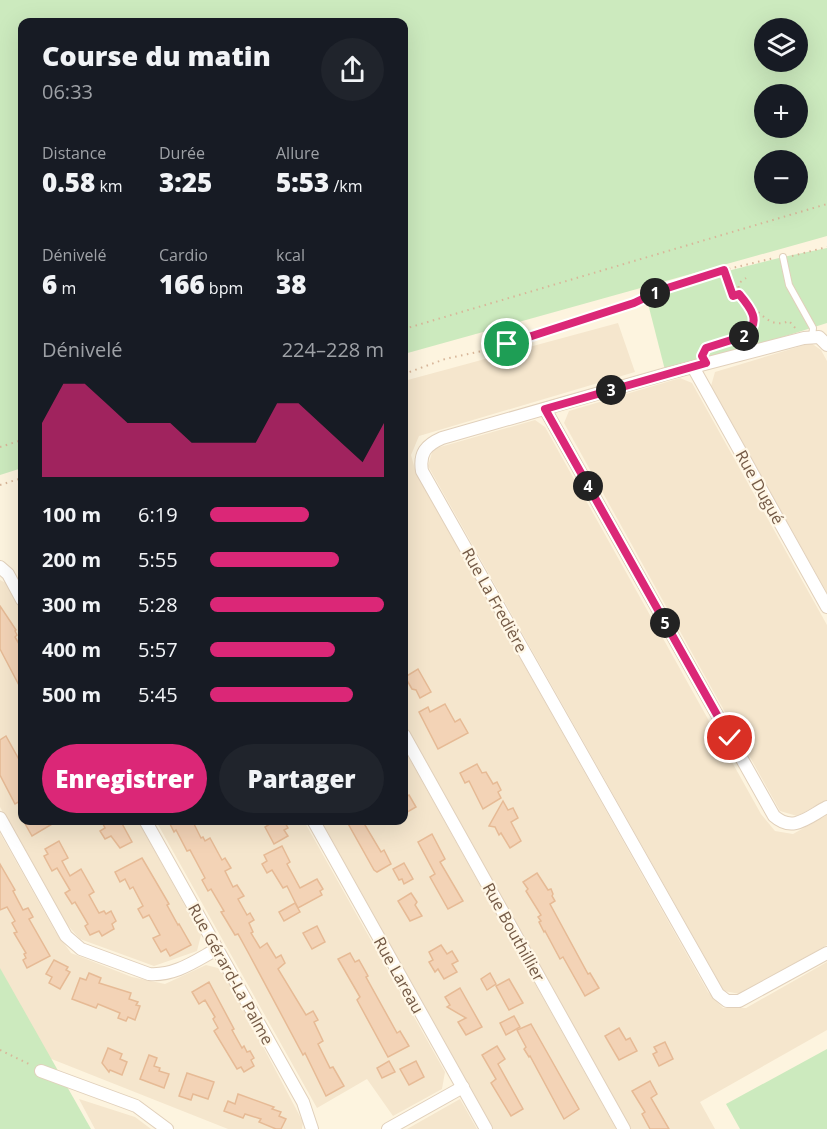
<!DOCTYPE html>
<html lang="fr">
<head>
<meta charset="utf-8">
<style>
  :root { --surface:#171b24; --page:#20242c; --text:#f1f3f6; --muted:#9ea1a6; --accent:#db2777 }
  body { margin:0; font-family:"Open Sans",sans-serif; background:var(--page); color:var(--text); height:100vh; display:flex; flex-direction:column; font-size:22px; white-space:nowrap }
  * { box-sizing:border-box; margin:0 }
  p { font-size:20px; color:var(--muted) }
  .icon { flex:none; width:33px; height:33px; fill:none; stroke:currentColor; stroke-width:2; stroke-linecap:round; stroke-linejoin:round }
  .map { position:relative; flex:1; overflow:hidden }
  .drawer { position:absolute; left:18px; top:18px; width:390px; height:807px; display:flex; flex-direction:column; background:var(--surface); border-radius:12px; box-shadow:0 6px 24px #0002 }
  .drawer>* { flex:none }
  .tools { position:absolute; left:754px; top:18px; display:grid; gap:12px }
  .tools a { display:grid; place-items:center; width:54px; height:54px; border-radius:50%; background:var(--surface); box-shadow:0 6px 24px #0002; font-size:30px }
  .pin { position:absolute; display:grid; place-items:center; width:51px; height:51px; color:#fff; margin:-26px; border:3px solid #fff; border-radius:50%; box-shadow:0 2px 6px #0007 }
  .km { position:absolute; width:30px; height:30px; margin:-15px; border-radius:50%; background:#222; color:#fff; font-size:16px; line-height:30px; text-align:center }
  .round { display:grid; place-items:center; flex:none; width:63px; height:63px; border-radius:32px; background:var(--page) }
  .headline { display:flex; align-items:center; justify-content:space-between; height:102px; padding:0 24px }
  h1 { font-size:27px; font-weight:800; line-height:45px }
  .figures { display:grid; grid-template-columns:repeat(3,1fr); gap:9px; height:102px; padding:6px 24px }
  .figures div { display:grid; align-content:center }
  .figures b { font-size:26px; font-weight:800 }
  .figures small { font-size:16px; font-weight:400 }
  .figures p { font-size:16px }
  .chart { height:168px; padding:12px 24px }
  .chart p { display:flex; justify-content:space-between }
  .chart svg { width:100%; height:108px; margin-top:6px; fill:var(--accent); opacity:.7 }
  .cta { display:flex; gap:12px; margin-top:auto; padding:12px 24px }
  .cta a { flex:1; height:69px; border-radius:36px; background:var(--accent); color:#fff; font-size:24px; font-weight:800; line-height:69px; text-align:center }
  .cta a+a { background:var(--page); color:var(--text) }
  ul { padding:0 24px; list-style:none; font-size:20px }
  li { display:grid; grid-template-columns:96px 72px 1fr; align-items:center; height:45px }
  li i { height:15px; border-radius:8px; background:var(--accent) }
  .map>svg:first-child { display:block }
  .residential { fill:#f5e6cd }
  .green { fill:#cceabe; fill-rule:evenodd }
  .building { fill:#f3d3b6; stroke:#e6ba95; stroke-width:1.5 }
  .lines { fill:none; stroke-linecap:round; stroke-linejoin:round }
  .service-casing { stroke:#e1d0bb; stroke-width:8 }
  .minor-casing { stroke:#e1d0bb; stroke-width:14 }
  .path { stroke:#d8b699; stroke-width:2; stroke-dasharray:1.5 4.5; stroke-linecap:butt }
  .service { stroke:#fff; stroke-width:6 }
  .minor { stroke:#fff; stroke-width:12 }
  .route-casing { stroke:#fff; stroke-width:12 }
  .route { stroke:#db2777; stroke-width:8 }
  .labels { text-anchor:middle; stroke-width:4.5; stroke-linejoin:round; paint-order:stroke }
  .street-label { font-size:16px; fill:#745a46; stroke:#fff7e6 }
</style>
</head>
<body>
<div class="map">
<svg width="827" height="1129" viewBox="0 0 827 1129">
  <rect width="100%" height="100%" fill="#fdf4df"/>
  <!-- residential -->
  <g class="residential">
    <path d="M 618,323 L 635,372 L 419,436 L 411,455 L 416,473 L 708,992 L 723,1008 L 746,1008 L 827,962 L 827,1030 L 700,1102 L 715,1129 L 631,1129 L 404,726 L 404,381 Z"/>
    <path d="M 811,343 L 821,350 L 827,361 L 827,593 L 711,386 L 715,372 Z"/>
    <path d="M 680,378 L 692,383 L 827,625 L 827,800 L 797,816 L 780,811 L 564,423 L 569,411 Z"/>
    <path d="M 535,420 L 545,427 L 761,814 L 775,831 L 793,834 L 827,815 L 827,945 L 740,994 L 724,991 L 428,466 L 433,449 Z"/>
    <path d="M 0,580 L 8,584 L 22,611 L 22,820 L 138,821 L 201,935 L 197,951 L 154,966 L 80,939 L 62,919 L 0,807 Z"/>
    <path d="M 404,749 L 616,1129 L 493,1129 L 320,821 L 404,820 Z"/>
    <path d="M 156,821 L 304,821 L 445,1072 L 442,1089 L 393,1116 L 367,1079 L 317,1108 Z"/>
    <path d="M 0,833 L 55,931 L 71,953 L 132,977 L 165,984 L 206,965 L 222,969 L 303,1122 L 302,1129 L 228,1129 L 49,1058 L 0,969 Z"/>
    <path d="M 79,1099 L 135,1117 L 151,1129 L 95,1129 Z"/>
    <path d="M 460,1099 L 477,1129 L 407,1129 Z"/>
  </g>
  <!-- green -->
  <g class="green">
    <path d="M 0,0 L 827,0 L 827,236 L 404,354 L 404,22 L 22,22 L 22,468 L 0,475 ZM 765,28 L 798,28 L 798,62 L 765,62 ZM 765,94 L 798,94 L 798,128 L 765,128 ZM 798,160 L 798,194 L 765,194 L 765,160 Z"/>
    <path d="M 827,248 L 827,323 L 666,374 L 645,292 L 783,257 Z"/>
    <path d="M 0,968 L 91,1129 L 0,1129 Z"/>
    <path d="M 827,1049 L 827,1129 L 740,1129 L 726,1104 Z"/>
  </g>
  <!-- building -->
  <g class="building">
    <path d="M 0,606 L 16,630 L 15,631 L 17,635 L 15,637 L 22,649 L 22,691 L 0,649 Z"/>
    <path d="M 418,669 L 431,692 L 420,698 L 416,690 L 412,689 L 405,677 Z"/>
    <path d="M 445,704 L 455,722 L 460,719 L 468,733 L 438,749 L 419,712 L 428,707 L 430,712 Z"/>
    <path d="M 6,736 L 22,765 L 22,800 L 15,804 L 0,775 L 0,740 Z"/>
    <path d="M 477,764 L 482,773 L 486,772 L 493,784 L 497,782 L 501,790 L 498,792 L 501,798 L 483,809 L 469,781 L 465,783 L 460,773 Z"/>
    <path d="M 409,795 L 416,807 L 404,814 L 404,798 Z"/>
    <path d="M 503,801 L 508,810 L 513,808 L 518,818 L 511,822 L 521,841 L 510,848 L 501,833 L 499,835 L 495,827 L 489,826 Z"/>
    <path d="M 23,820 L 59,820 L 32,836 Z"/>
    <path d="M 109,820 L 120,820 L 132,842 L 120,848 L 111,836 L 105,839 L 100,831 L 105,828 L 103,824 Z"/>
    <path d="M 168,820 L 192,820 L 201,838 L 203,837 L 205,841 L 210,838 L 222,860 L 225,858 L 231,868 L 225,871 L 233,887 L 237,885 L 244,896 L 238,899 L 247,915 L 250,913 L 254,920 L 249,923 L 253,932 L 251,933 L 260,948 L 267,943 L 276,958 L 281,955 L 285,963 L 278,969 L 306,1015 L 313,1011 L 318,1020 L 314,1022 L 323,1041 L 318,1044 L 330,1068 L 333,1067 L 344,1086 L 326,1096 L 305,1053 L 303,1055 L 249,954 L 238,934 L 235,935 L 226,920 L 221,912 L 224,911 L 211,889 L 208,891 L 202,880 L 205,878 L 190,850 L 187,851 L 176,830 L 174,832 Z"/>
    <path d="M 276,820 L 279,824 L 284,821 L 288,828 L 284,830 L 288,836 L 274,844 L 265,827 Z"/>
    <path d="M 346,820 L 362,820 L 381,852 L 384,850 L 391,864 L 377,872 L 374,870 Z"/>
    <path d="M 432,834 L 445,859 L 440,862 L 463,901 L 448,909 L 430,877 L 435,874 L 418,842 Z"/>
    <path d="M 59,841 L 68,858 L 62,861 L 70,876 L 81,869 L 94,892 L 89,895 L 99,913 L 104,911 L 106,914 L 111,911 L 116,921 L 112,924 L 114,929 L 102,936 L 99,931 L 90,935 L 85,926 L 88,924 L 75,902 L 72,904 L 65,893 L 70,890 L 57,868 L 52,871 L 44,856 L 48,854 L 45,849 Z"/>
    <path d="M 282,846 L 290,862 L 287,864 L 300,888 L 317,879 L 323,889 L 320,891 L 322,895 L 298,908 L 287,886 L 283,888 L 272,870 L 267,873 L 262,864 L 267,861 L 264,855 Z"/>
    <path d="M 142,858 L 169,904 L 167,905 L 178,925 L 179,924 L 191,945 L 170,956 L 166,949 L 161,952 L 153,938 L 160,935 L 149,915 L 143,918 L 138,909 L 143,906 L 133,887 L 130,889 L 125,879 L 120,882 L 115,872 Z"/>
    <path d="M 404,863 L 413,879 L 404,884 L 402,879 L 399,880 L 393,869 Z"/>
    <path d="M 0,864 L 15,890 L 13,891 L 23,910 L 28,908 L 33,917 L 29,919 L 50,956 L 27,968 L 23,960 L 26,958 L 24,954 L 26,953 L 14,933 L 17,932 L 12,923 L 15,921 L 7,907 L 0,910 Z"/>
    <path d="M 537,873 L 548,890 L 551,889 L 553,894 L 552,896 L 555,901 L 550,904 L 588,974 L 590,973 L 599,988 L 585,996 L 563,957 L 560,959 L 545,931 L 544,932 L 539,922 L 541,921 L 538,917 L 541,915 L 526,891 L 528,889 L 523,882 Z"/>
    <path d="M 411,893 L 417,902 L 415,905 L 422,916 L 410,921 L 398,901 Z"/>
    <path d="M 295,903 L 300,912 L 284,921 L 279,912 Z"/>
    <path d="M 317,926 L 325,942 L 312,949 L 303,933 Z"/>
    <path d="M 441,945 L 447,954 L 452,951 L 458,961 L 452,964 L 457,972 L 444,979 L 438,969 L 435,972 L 429,962 L 433,960 L 429,952 Z"/>
    <path d="M 350,953 L 355,962 L 359,960 L 368,976 L 366,977 L 397,1033 L 400,1031 L 409,1046 L 388,1057 L 357,1000 L 360,997 L 338,959 Z"/>
    <path d="M 54,960 L 68,967 L 66,970 L 70,972 L 60,989 L 49,983 L 52,977 L 46,974 Z"/>
    <path d="M 89,973 L 101,978 L 99,983 L 131,993 L 129,999 L 138,1002 L 136,1005 L 140,1006 L 135,1020 L 128,1017 L 126,1021 L 118,1018 L 120,1013 L 98,1004 L 96,1008 L 72,999 L 80,978 L 86,980 Z"/>
    <path d="M 490,973 L 496,984 L 487,990 L 481,979 Z"/>
    <path d="M 509,979 L 523,1003 L 509,1010 L 496,986 Z"/>
    <path d="M 209,982 L 234,1029 L 232,1030 L 242,1048 L 244,1046 L 247,1052 L 250,1051 L 254,1058 L 251,1060 L 254,1066 L 244,1072 L 241,1067 L 237,1069 L 214,1031 L 218,1028 L 213,1019 L 215,1017 L 205,1000 L 199,1004 L 192,992 Z"/>
    <path d="M 460,988 L 482,1027 L 466,1035 L 458,1022 L 466,1018 L 447,1007 L 450,1005 L 445,997 Z"/>
    <path d="M 514,1016 L 520,1027 L 506,1035 L 500,1023 Z"/>
    <path d="M 531,1024 L 579,1109 L 564,1119 L 530,1056 L 529,1057 L 524,1049 L 526,1047 L 517,1030 Z"/>
    <path d="M 619,1028 L 626,1040 L 630,1038 L 637,1051 L 619,1060 L 605,1036 Z"/>
    <path d="M 665,1042 L 673,1059 L 659,1066 L 653,1054 L 657,1052 L 654,1047 Z"/>
    <path d="M 497,1046 L 505,1059 L 498,1064 L 523,1109 L 511,1116 L 491,1083 L 496,1079 L 482,1055 Z"/>
    <path d="M 108,1048 L 122,1054 L 120,1059 L 127,1062 L 122,1075 L 110,1070 L 109,1072 L 102,1063 Z"/>
    <path d="M 149,1055 L 157,1058 L 154,1066 L 160,1068 L 159,1071 L 169,1074 L 164,1088 L 140,1079 Z"/>
    <path d="M 389,1061 L 395,1072 L 382,1078 L 377,1068 Z"/>
    <path d="M 416,1061 L 424,1077 L 409,1085 L 400,1069 Z"/>
    <path d="M 187,1073 L 214,1082 L 208,1099 L 193,1094 L 191,1100 L 179,1096 Z"/>
    <path d="M 650,1081 L 657,1094 L 651,1098 L 669,1129 L 650,1129 L 642,1114 L 645,1112 L 632,1091 Z"/>
    <path d="M 238,1094 L 274,1107 L 272,1109 L 281,1112 L 279,1116 L 286,1119 L 281,1129 L 276,1129 L 259,1122 L 261,1119 L 245,1114 L 243,1118 L 224,1111 L 228,1101 L 235,1104 Z"/>
  </g>
  <g class="lines">
    <defs>
      <path id="service" d="M 783,257 L 789,285 L 813,328 L 812,337"/>
      <g id="minor">
        <path d="M 827,345 L 819,337 L 804,338 L 666,374 L 442,438 C 426,445 419,453 422,471 L 718,994 L 727,1001 L 739,1001 L 827,953"/>
        <path d="M 693,367 L 827,607"/>
        <path d="M 545,409 L 774,816 C 793,833 808,817 827,807"/>
        <path d="M 0,567 L 8,574 L 22,600"/>
        <path d="M 404,735 L 624,1129"/>
        <path d="M 0,818 L 66,936 L 81,949 L 149,974 C 175,976 195,961 217,949"/>
        <path d="M 145,820 L 303,1102 L 312,1129"/>
        <path d="M 313,820 L 486,1129"/>
        <path d="M 41,1071 L 136,1106 L 167,1129"/>
        <path d="M 388,1129 L 463,1087"/>
      </g>
    </defs>
    <!-- service casing -->
    <use href="#service" class="service-casing"/>
    <!-- minor casing -->
    <use href="#minor" class="minor-casing"/>
    <!-- path -->
    <g class="path">
      <path d="M 792,256 L 827,247"/>
      <path d="M 724,270 L 733,296 L 739,294"/>
      <path d="M 754,314 L 757,311 C 767,320 775,327 789,321 L 797,330"/>
      <path d="M 404,329 L 827,204"/>
      <path d="M 702,353 L 706,348 C 726,342 754,340 754,314 C 747,302 736,297 739,283 L 746,278"/>
      <path d="M 404,374 L 445,359 L 487,350 L 603,313 L 634,303 L 661,290 L 724,270 L 774,258"/>
      <path d="M 0,447 L 22,440"/>
      <path d="M 0,485 L 22,478"/>
      <path d="M 0,1050 L 31,1065"/>
    </g>
    <!-- service -->
    <use href="#service" class="service"/>
    <!-- minor -->
    <use href="#minor" class="minor"/>
  </g>
  <g class="lines">
    <defs>
      <path id="route" d="M 507,344 L 634,303 L 661,290 L 724,270 L 733,296 L 739,294 C 750,307 763,322 744,336 L 706,348 L 702,356 L 706,363 L 545,409 L 730,738"/>
    </defs>
    <!-- route casing -->
    <use href="#route" class="route-casing"/>
    <!-- route -->
    <use href="#route" class="route"/>
  </g>
  <g class="labels">
    <!-- street labels -->
    <g class="street-label">
      <text transform="translate(760 487) rotate(61)" y="6">Rue Dugué</text>
      <text transform="translate(495 600) rotate(61)" y="6">Rue La Fredière</text>
      <text transform="translate(514 932) rotate(61)" y="6">Rue Bouthillier</text>
      <text transform="translate(231 974) rotate(61)" y="6">Rue Gérard-La Palme</text>
      <text transform="translate(399 975) rotate(61)" y="6">Rue Lareau</text>
    </g>
  </g>
</svg>
<div class="tools">
<a><svg class="icon" aria-label="layers" viewBox="0 0 24 24"><path d="M12 4l9 5-9 5-9-5zM3 14l9 5 9-5"/></svg></a>
<a>+</a>
<a>−</a>
</div>
<div class="pin" style="left:507px;top:344px;background:#1e9e55"><svg class="icon" aria-label="arrive" viewBox="0 0 24 24"><path d="M6 21V4h12l-3 4 3 4H6"/></svg></div>
<div class="pin" style="left:730px;top:738px;background:#d93025"><svg class="icon" aria-label="check" viewBox="0 0 24 24"><path d="M5 12l5 5 9-10"/></svg></div>
<b class="km" style="left:655px;top:293px">1</b>
<b class="km" style="left:744px;top:336px">2</b>
<b class="km" style="left:611px;top:390px">3</b>
<b class="km" style="left:588px;top:486px">4</b>
<b class="km" style="left:665px;top:623px">5</b>
<section class="drawer">
<div class="headline"><div><h1>Course du matin</h1><p>06:33</p></div><a class="round"><svg class="icon" aria-label="share" viewBox="0 0 24 24"><path d="M12 15V3M7 8l5-5 5 5M5 13v7h14v-7"/></svg></a></div>
<div class="figures">
<div><p>Distance</p><b>0.58<small> km</small></b></div>
<div><p>Durée</p><b>3:25</b></div>
<div><p>Allure</p><b>5:53<small> /km</small></b></div>
</div>
<div class="figures">
<div><p>Dénivelé</p><b>6<small> m</small></b></div>
<div><p>Cardio</p><b>166<small> bpm</small></b></div>
<div><p>kcal</p><b>38</b></div>
</div>
<div class="chart"><p><span>Dénivelé</span>224–228 m</p>
<svg viewBox="0 0 160 44" preserveAspectRatio="none"><path d="M0 44V22L10 6L20 6L30 14L40 22L50 22L60 22L70 30L80 30L90 30L100 30L110 14L120 14L130 22L140 30L150 38L160 22V44z"/></svg>
</div>
<ul>
<li><b>100 m</b>6:19<i style="width:57%"></i></li>
<li><b>200 m</b>5:55<i style="width:74%"></i></li>
<li><b>300 m</b>5:28<i style="width:100%"></i></li>
<li><b>400 m</b>5:57<i style="width:72%"></i></li>
<li><b>500 m</b>5:45<i style="width:82%"></i></li>
</ul>
<div class="cta"><a>Enregistrer</a><a>Partager</a></div>
</section>
</div>
</body>
</html>
